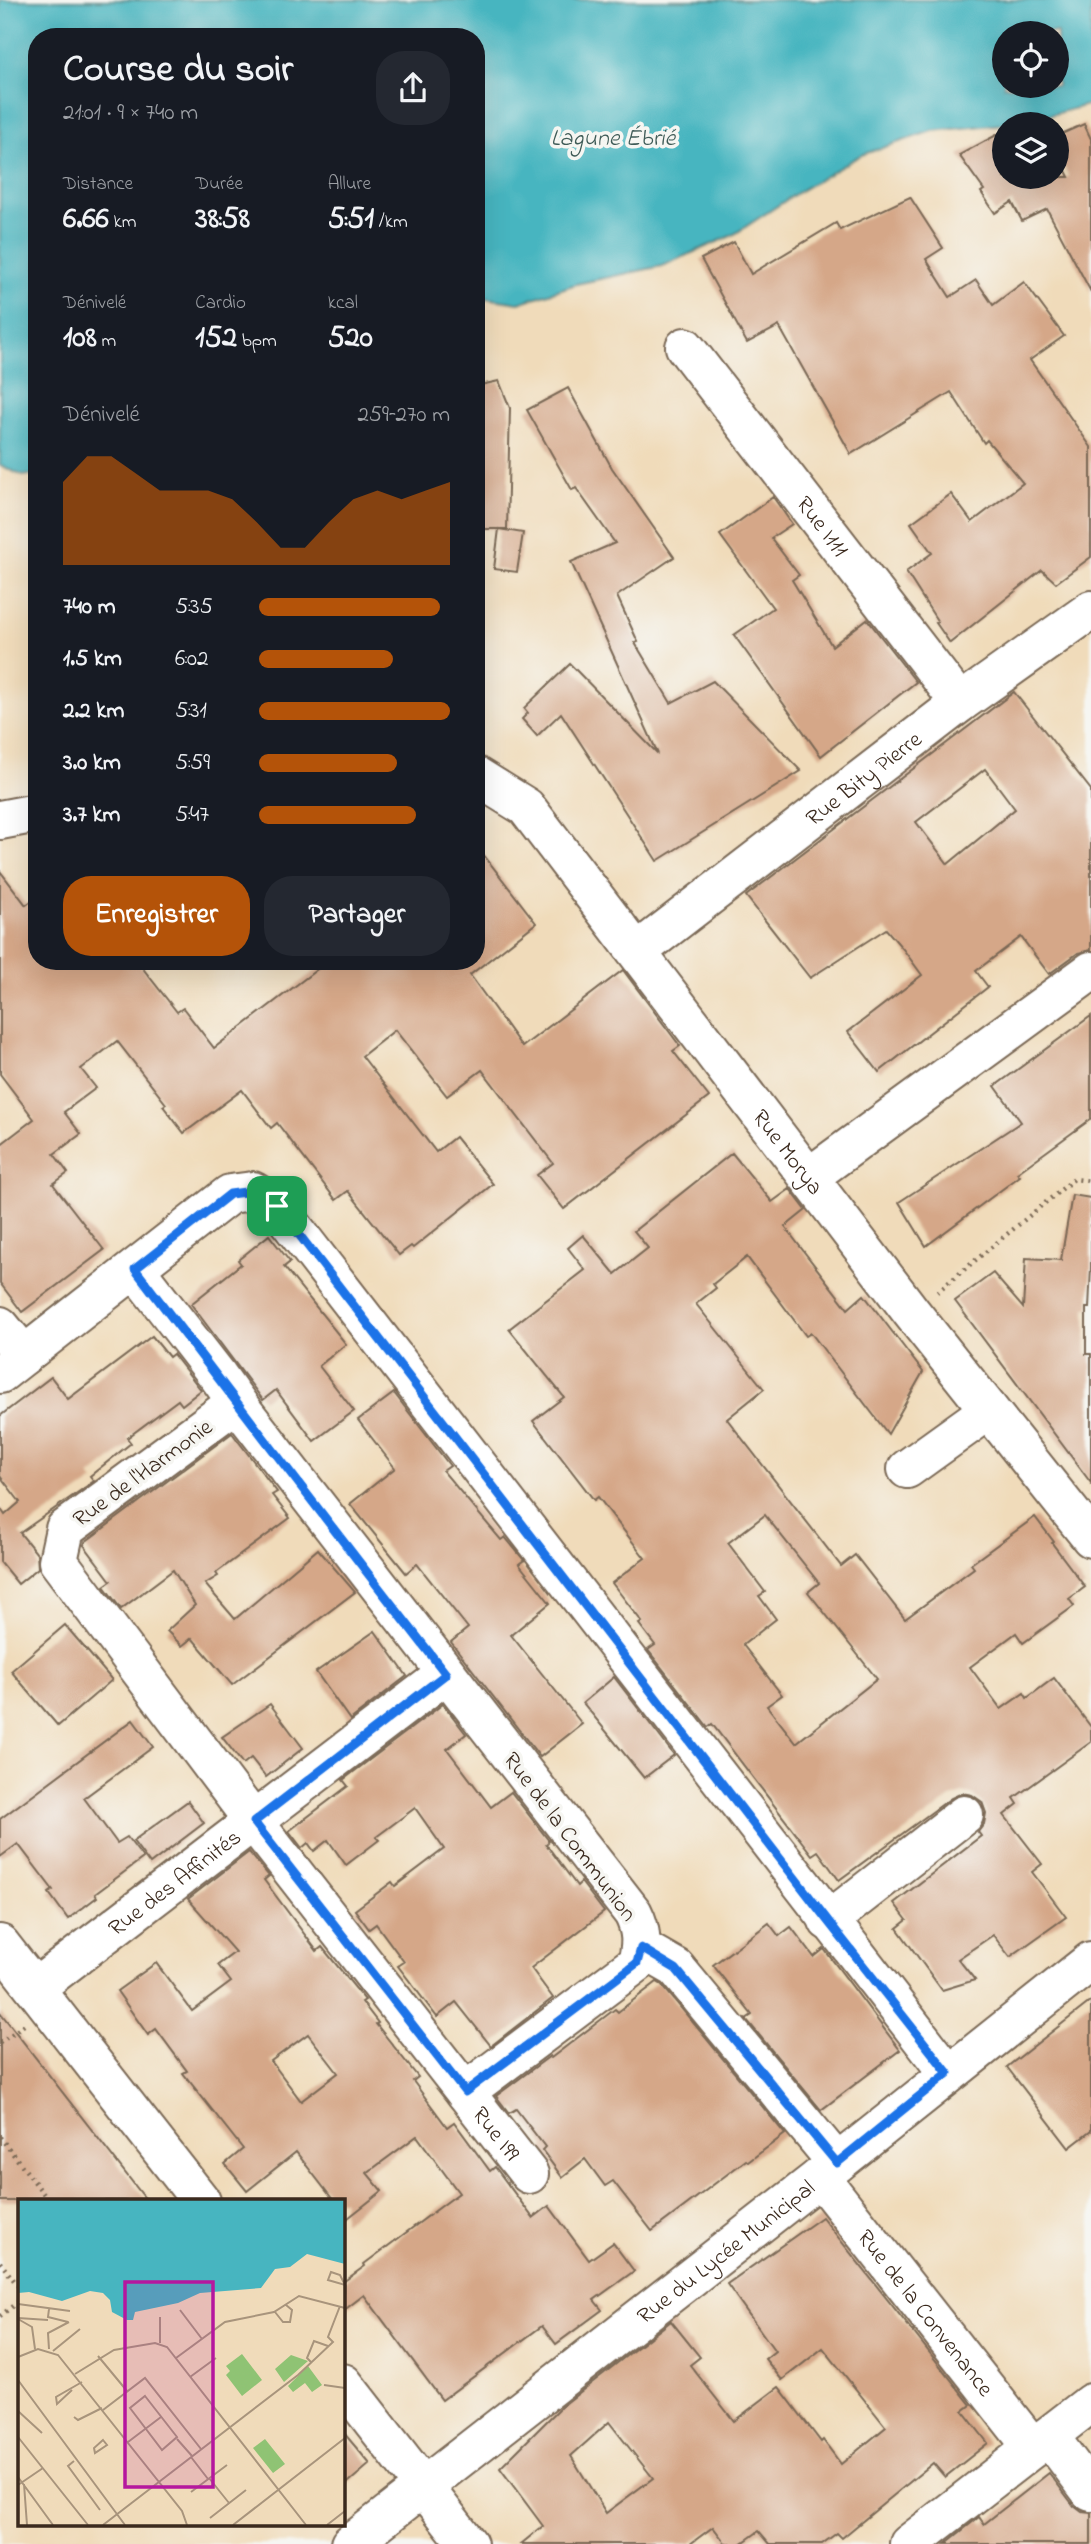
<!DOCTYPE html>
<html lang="fr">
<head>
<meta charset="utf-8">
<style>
  :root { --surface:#171b24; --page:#242831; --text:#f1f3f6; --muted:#9ea1a6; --accent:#b45309 }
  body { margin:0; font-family:"Indie Flower",sans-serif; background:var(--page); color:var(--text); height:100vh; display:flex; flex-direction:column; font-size:26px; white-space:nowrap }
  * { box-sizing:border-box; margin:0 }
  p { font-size:23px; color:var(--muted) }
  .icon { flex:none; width:38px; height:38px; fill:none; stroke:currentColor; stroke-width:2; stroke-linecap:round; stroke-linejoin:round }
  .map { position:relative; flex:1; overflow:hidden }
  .details { position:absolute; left:28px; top:28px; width:457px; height:942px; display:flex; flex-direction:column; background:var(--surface); border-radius:28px; box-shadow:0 7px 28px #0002 }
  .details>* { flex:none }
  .controls { position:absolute; left:992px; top:21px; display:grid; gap:14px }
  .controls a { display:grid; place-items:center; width:77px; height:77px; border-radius:50%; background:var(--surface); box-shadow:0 7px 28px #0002; font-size:35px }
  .pin { position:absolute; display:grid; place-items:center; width:60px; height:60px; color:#fff; margin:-30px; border-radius:14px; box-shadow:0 4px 10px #0006 }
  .round { display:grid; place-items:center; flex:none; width:74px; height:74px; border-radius:28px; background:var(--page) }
  .headline { display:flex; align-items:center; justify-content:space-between; height:119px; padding:0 35px }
  h1 { font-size:38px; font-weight:800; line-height:52px }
  .metrics { display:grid; grid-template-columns:repeat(3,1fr); gap:10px; height:119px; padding:7px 35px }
  .metrics div { display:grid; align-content:center }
  .metrics b { font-size:30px; font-weight:800 }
  .metrics small { font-size:19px; font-weight:400 }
  .metrics p { font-size:19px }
  .chart { height:196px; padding:14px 35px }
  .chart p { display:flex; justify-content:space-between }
  .chart svg { width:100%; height:126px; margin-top:7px; fill:var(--accent); opacity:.7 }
  .cta { display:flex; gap:14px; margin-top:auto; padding:14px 35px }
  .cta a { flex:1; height:80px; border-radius:28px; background:var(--accent); color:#fff; font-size:28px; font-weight:800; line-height:80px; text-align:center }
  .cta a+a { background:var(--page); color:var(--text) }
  ul { padding:0 35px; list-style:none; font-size:23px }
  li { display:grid; grid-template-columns:112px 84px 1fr; align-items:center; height:52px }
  li i { height:18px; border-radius:9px; background:var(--accent) }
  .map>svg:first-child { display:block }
  .water { fill:#47b5c0; stroke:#41706f; stroke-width:2; fill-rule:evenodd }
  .building { fill:#d5a788; fill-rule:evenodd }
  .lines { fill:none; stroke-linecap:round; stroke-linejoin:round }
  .minor-casing { stroke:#7a6855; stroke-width:42 }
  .path { stroke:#7a6855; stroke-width:4.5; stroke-dasharray:2 5; stroke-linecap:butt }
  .minor { stroke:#fff; stroke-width:38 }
  .route-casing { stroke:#fff; stroke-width:14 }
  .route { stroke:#1a73e8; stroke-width:9 }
  .labels { text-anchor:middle; stroke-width:7; stroke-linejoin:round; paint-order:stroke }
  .street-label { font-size:23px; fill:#3b2a1e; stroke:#f6f6f2 }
  .water-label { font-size:24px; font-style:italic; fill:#3f5b57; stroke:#f6f6f2 }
  .inset-road { fill:none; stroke:#a8947c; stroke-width:2 }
  .view { fill:#b5179e; fill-opacity:0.15; stroke:#b5179e; stroke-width:3.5 }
  .inset-edge { fill:none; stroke:#3b2a1e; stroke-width:3.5 }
</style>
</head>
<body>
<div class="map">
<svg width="1091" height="2544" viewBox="0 0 1091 2544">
  <rect width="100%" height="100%" fill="#f6f6f2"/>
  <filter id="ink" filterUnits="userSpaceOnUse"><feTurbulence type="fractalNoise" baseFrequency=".0143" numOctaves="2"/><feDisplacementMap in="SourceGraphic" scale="14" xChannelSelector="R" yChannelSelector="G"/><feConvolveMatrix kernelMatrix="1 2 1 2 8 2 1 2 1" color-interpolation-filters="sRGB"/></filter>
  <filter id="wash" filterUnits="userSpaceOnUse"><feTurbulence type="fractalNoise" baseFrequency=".00686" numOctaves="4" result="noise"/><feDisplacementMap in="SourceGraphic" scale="28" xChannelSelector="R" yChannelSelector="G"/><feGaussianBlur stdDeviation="1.57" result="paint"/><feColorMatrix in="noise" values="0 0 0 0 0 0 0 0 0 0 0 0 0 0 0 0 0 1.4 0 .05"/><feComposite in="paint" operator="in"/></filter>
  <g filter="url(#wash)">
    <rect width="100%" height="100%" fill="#f0dbba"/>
    <!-- water -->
    <path class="water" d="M 0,0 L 1091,0 L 1091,104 L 1024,122 L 932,131 L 861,155 L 803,189 L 733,235 L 662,266 L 576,284 L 519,303 L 479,297 L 476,299 L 476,37 L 37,37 L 37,474 L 23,476 L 0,465 ZM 1004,33 L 1057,33 L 1057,86 L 1004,86 Z"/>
    <g id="blocks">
      <!-- building -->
      <g class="building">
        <path d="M 1084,124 L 1091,139 L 1091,292 L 1047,209 L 1022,221 L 1012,202 L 995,213 L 981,192 L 984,190 L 959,155 L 1004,131 L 1004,177 L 1069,177 L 1057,152 L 1057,136 Z"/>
        <path d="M 910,197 L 943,248 L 926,259 L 950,297 L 976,280 L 993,305 L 1024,282 L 1064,336 L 1030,360 L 1091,447 L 1091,557 L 1056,583 L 1042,570 L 950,643 L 936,623 L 938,622 L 906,572 L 932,553 L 911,523 L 951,494 L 972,522 L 1023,483 L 987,440 L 984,443 L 951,392 L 851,454 L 779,326 L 747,343 L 701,259 L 734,242 L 751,274 L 836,223 L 840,230 Z"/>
        <path d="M 499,381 L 510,408 L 507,529 L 476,529 L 476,386 Z"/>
        <path d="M 568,388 L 612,468 L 674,557 L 617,596 L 638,642 L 635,643 L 671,703 L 713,681 L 801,771 L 657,861 L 561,713 L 537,736 L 522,719 L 528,713 L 524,708 L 570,664 L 658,754 L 571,562 L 615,543 L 576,488 L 572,490 L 527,410 Z"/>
        <path d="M 773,497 L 792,524 L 771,538 L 799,575 L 792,580 L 832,646 L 867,619 L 916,682 L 821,756 L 734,635 L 773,608 L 720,535 Z"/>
        <path d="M 499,529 L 523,533 L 517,572 L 494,569 Z"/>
        <path d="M 1014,692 L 1091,790 L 1091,950 L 1078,953 L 1049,974 L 1021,937 L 976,971 L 988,987 L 879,1072 L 848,1032 L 922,975 L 903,949 L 886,929 L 810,978 L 746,896 ZM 985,769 L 1015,809 L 948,864 L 916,822 Z"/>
        <path d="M 476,845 L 536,923 L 470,975 L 522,1047 L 623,970 L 680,1046 L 673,1051 L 709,1097 L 564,1209 L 537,1175 L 553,1163 L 482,1070 L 447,1096 L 395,1030 L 362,1056 L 436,1152 L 455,1137 L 493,1184 L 413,1248 L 411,1246 L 399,1255 L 348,1191 L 336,1200 L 277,1123 L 271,1128 L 242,1090 L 184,1133 L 163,1106 L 166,1104 L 117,1041 L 81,1069 L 96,1088 L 64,1112 L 81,1134 L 54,1154 L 68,1173 L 53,1184 L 104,1250 L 22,1312 L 0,1283 L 0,1145 L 34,1119 L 0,1074 L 0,871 L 26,905 L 37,897 L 37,961 L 137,961 L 177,1012 L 183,1008 L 214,1048 L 328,961 L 476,961 Z"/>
        <path d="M 1091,1016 L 1091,1119 L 1017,1173 L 1020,1176 L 926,1246 L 899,1202 L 1021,1122 L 995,1086 Z"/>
        <path d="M 732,1153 L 772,1202 L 790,1189 L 806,1210 L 785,1227 L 848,1309 L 864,1295 L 923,1372 L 888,1434 L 811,1333 L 806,1336 L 747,1257 L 713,1284 L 716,1288 L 696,1304 L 764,1389 L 727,1419 L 841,1566 L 855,1555 L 905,1619 L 974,1568 L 971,1564 L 1035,1517 L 1054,1542 L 1052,1543 L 1085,1587 L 1069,1599 L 1074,1606 L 1023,1643 L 1016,1633 L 970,1667 L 1001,1709 L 1024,1693 L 1027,1698 L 1054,1678 L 1091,1727 L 1091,1742 L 1014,1798 L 1018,1804 L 1004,1815 L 1042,1864 L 1032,1872 L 1066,1917 L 1010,1957 L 993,1935 L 958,1959 L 975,1980 L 942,1990 L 897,1928 L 907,1920 L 894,1903 L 981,1836 L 978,1832 L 984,1824 L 986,1813 L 982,1802 L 972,1795 L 962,1793 L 951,1798 L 839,1880 L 818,1851 L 812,1855 L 712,1724 L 708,1727 L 648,1650 L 655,1645 L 639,1624 L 642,1622 L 612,1583 L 645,1558 L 598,1497 L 594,1500 L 533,1421 L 564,1397 L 509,1329 L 585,1270 L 568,1248 L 583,1235 L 615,1274 L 648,1248 L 634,1231 ZM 765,1515 L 819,1583 L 808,1592 L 877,1679 L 796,1743 L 767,1706 L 782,1695 L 743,1645 L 776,1619 L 759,1596 L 765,1592 L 728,1543 Z"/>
        <path d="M 1072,1195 L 1091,1198 L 1091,1267 L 1089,1308 L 1086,1308 L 1086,1354 L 1091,1354 L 1091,1483 L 955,1301 L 993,1273 L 1023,1308 L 1026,1258 L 1061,1260 Z"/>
        <path d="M 269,1235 L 290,1262 L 284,1267 L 346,1344 L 319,1366 L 354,1411 L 314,1441 L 276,1390 L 263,1400 L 191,1304 L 241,1264 L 238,1260 Z"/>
        <path d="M 152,1336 L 169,1357 L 173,1354 L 201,1390 L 182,1405 L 178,1400 L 127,1438 L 131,1443 L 90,1476 L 94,1481 L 20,1533 L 37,1554 L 38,1568 L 18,1584 L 0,1562 L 0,1508 L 5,1515 L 20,1502 L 0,1476 L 0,1416 L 51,1377 L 68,1399 Z"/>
        <path d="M 394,1393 L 450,1466 L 443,1471 L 501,1540 L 505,1537 L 524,1560 L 519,1564 L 550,1603 L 511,1635 L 582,1724 L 540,1757 L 451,1642 L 468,1628 L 417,1564 L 406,1573 L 350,1504 L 395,1468 L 358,1420 Z"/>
        <path d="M 232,1433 L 277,1492 L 272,1495 L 290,1518 L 216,1573 L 218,1576 L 205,1584 L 235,1619 L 318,1549 L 355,1592 L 232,1685 L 192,1638 L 182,1646 L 167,1631 L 195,1605 L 173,1570 L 121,1609 L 104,1586 L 111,1581 L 84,1545 L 85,1542 Z"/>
        <path d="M 65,1625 L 112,1680 L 58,1726 L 11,1671 Z"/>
        <path d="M 375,1631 L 407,1676 L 350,1720 L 316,1672 Z"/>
        <path d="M 614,1677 L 674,1755 L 644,1778 L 583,1703 Z"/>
        <path d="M 270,1704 L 303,1748 L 266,1777 L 251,1758 L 243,1764 L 222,1737 Z"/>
        <path d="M 443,1704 L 466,1734 L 447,1749 L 491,1807 L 511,1792 L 549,1841 L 546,1844 L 577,1886 L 581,1882 L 604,1912 L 531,1968 L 553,1998 L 491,2046 L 456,2002 L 437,2017 L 398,1966 L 404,1962 L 376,1924 L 369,1929 L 355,1910 L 392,1882 L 395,1886 L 444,1849 L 415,1808 L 376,1837 L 379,1840 L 346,1865 L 328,1840 L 314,1851 L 308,1843 L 302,1848 L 289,1831 L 348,1786 L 343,1780 Z"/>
        <path d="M 133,1720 L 153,1747 L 84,1798 L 117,1843 L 127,1837 L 143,1858 L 95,1894 L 97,1897 L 68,1919 L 49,1893 L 53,1890 L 18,1844 L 0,1857 L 0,1819 Z"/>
        <path d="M 188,1801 L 204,1823 L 150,1864 L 133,1841 Z"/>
        <path d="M 249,1852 L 269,1876 L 264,1880 L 317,1951 L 322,1947 L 365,2000 L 362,2002 L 378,2023 L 376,2024 L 418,2077 L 413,2081 L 447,2127 L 454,2122 L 490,2171 L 495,2167 L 533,2218 L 549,2206 L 589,2260 L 613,2243 L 634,2271 L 594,2300 L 602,2310 L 556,2344 L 542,2326 L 442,2400 L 364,2295 L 343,2311 L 343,2282 L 365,2266 L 364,2264 L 459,2193 L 417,2136 L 367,2173 L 382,2191 L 343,2222 L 343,2201 L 334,2201 L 296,2152 L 247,2191 L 225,2164 L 243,2149 L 183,2073 L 187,2071 L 156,2029 L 148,2035 L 117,1991 L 156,1963 L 192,2011 L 231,1982 L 218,1965 L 235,1952 L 188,1899 ZM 308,2034 L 338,2073 L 301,2101 L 271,2061 Z"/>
        <path d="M 769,1923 L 779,1936 L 791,1927 L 814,1957 L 824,1949 L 900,2050 L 821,2110 L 746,2019 L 752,2015 L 713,1965 Z"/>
        <path d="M 657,1982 L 662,1985 L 785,2134 L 748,2162 L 746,2160 L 652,2231 L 613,2181 L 605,2186 L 585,2159 L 562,2177 L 542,2150 L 545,2147 L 516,2109 L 509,2113 L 496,2096 L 550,2056 L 551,2058 L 615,2009 L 618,2012 Z"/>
        <path d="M 1091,2001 L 1091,2131 L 1069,2148 L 1007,2067 Z"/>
        <path d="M 0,2012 L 147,2201 L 0,2201 Z"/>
        <path d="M 822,2217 L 971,2405 L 963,2411 L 988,2443 L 945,2477 L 933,2463 L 842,2538 L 837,2533 L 822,2544 L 770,2544 L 759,2531 L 741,2544 L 726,2544 L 713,2527 L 690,2544 L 521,2544 L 543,2526 L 500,2468 L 561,2407 L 671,2321 L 700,2357 L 690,2365 L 734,2421 L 779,2387 L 821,2442 L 823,2440 L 841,2464 L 886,2427 L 823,2348 L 782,2380 L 765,2359 L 775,2351 L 727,2284 ZM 609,2422 L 653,2478 L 606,2513 L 571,2456 Z"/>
        <path d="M 343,2432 L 370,2464 L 343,2487 Z"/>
        <path d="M 1049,2473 L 1074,2506 L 1082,2512 L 1091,2513 L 1091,2544 L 945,2544 L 979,2517 L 984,2524 Z"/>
      </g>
    </g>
  </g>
  <g filter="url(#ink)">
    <use href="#blocks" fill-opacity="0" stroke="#7a6855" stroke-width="2"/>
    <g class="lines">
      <defs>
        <g id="minor">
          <path id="s1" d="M 685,347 L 960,703"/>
          <path id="s2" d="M 476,776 L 526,807 L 912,1313 L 1091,1538"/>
          <path d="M 0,820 L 37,813"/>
          <path id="s3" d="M 638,951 L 960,703 L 1091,610"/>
          <path d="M 809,1177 L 1091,971"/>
          <path d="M 135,1269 L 218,1376 L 243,1411"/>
          <path d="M 0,1326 L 24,1355"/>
          <path d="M 0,1374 L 230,1194 L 253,1191 L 277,1206 L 948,2073"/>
          <path d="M 229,1408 L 243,1411 L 633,1913 C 642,1931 642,1944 637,1963 L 465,2092 L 254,1822 L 58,1561 L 65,1529 Z"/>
          <path d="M 907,1469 L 989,1410"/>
          <path d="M 828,1921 L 964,1815"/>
          <path d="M 0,1944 L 201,2201"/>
          <path d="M 641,1948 L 676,1968 L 837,2163"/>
          <path id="s4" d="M 35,1988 L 446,1674"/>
          <path id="s5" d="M 465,2092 L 529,2174"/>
          <path id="s6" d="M 820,2177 L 1033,2448"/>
          <path d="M 343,2383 L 468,2544"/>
          <path d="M 1049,2436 L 1091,2492"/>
          <path id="s7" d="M 350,2544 L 820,2177 L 1091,1961"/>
          <path d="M 909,2544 L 1091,2403"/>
        </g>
      </defs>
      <!-- minor casing -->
      <use href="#minor" class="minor-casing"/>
      <!-- path -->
      <g class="path">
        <path d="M 937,1292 L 1074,1179 L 1091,1181"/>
        <path d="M 0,2043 L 24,2025"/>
        <path d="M 0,2137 L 49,2201"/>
        <path d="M 0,2262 L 19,2287"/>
        <path d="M 0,2316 L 19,2301"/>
      </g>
      <!-- minor -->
      <use href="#minor" class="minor"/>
    </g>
  </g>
  <g class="lines" filter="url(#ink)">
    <defs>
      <path id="route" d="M 253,1191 L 277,1206 L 828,1921 L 948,2073 L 837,2163 L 676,1969 L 641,1948 L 637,1963 L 465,2092 L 254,1822 L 446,1674 C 341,1540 238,1404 135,1269 L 230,1194 Z"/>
    </defs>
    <!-- route casing -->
    <use href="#route" class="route-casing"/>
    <!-- route -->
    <use href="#route" class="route"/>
  </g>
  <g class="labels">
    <!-- street labels -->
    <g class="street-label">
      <text dy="8" stroke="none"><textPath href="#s1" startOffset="226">Rue I111</textPath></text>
      <text dy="8" stroke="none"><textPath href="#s3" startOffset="284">Rue Bity Pierre</textPath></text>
      <text dy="8" stroke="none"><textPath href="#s2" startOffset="492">Rue Morya</textPath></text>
      <text transform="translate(142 1472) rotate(-36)" y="8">Rue de l'Harmonie</text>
      <text transform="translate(571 1836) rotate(53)" y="8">Rue de la Communion</text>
      <text dy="8" stroke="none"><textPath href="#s4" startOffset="175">Rue des Affinités</textPath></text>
      <text dy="8" stroke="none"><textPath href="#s5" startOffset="52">Rue I99</textPath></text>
      <text dy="8" stroke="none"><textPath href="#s7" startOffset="476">Rue du Lycée Municipal</textPath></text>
      <text dy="8" stroke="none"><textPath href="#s6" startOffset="172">Rue de la Convenance</textPath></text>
    </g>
    <!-- water labels -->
    <g class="water-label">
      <text x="613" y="145">Lagune Ébrié</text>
    </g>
  </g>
  <!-- overview -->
  <g transform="translate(18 2199)">
    <rect width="327" height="327" fill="#f0dbba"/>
    <path d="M 224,155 L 244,181 L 224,197 L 208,176 L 212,172 L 208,167 ZM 273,156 L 290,162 L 266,183 L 257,170 ZM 290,167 L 304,186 L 294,193 L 287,184 L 275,193 L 270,187 ZM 247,240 L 267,265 L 255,274 L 235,249 Z" fill="#8fc374"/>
    <path d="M 0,1 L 327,1 L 327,65 L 289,55 L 272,68 L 257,70 L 243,89 L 182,94 L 160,104 L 117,113 L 115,121 L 109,121 L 94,113 L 92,101 L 85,94 L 72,92 L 44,102 L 11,93 L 0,94 Z" fill="#47b5c0"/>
    <path class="inset-road" d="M 313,73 L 322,76 L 327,86 L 310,81 ZM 0,105 L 52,112M 31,110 L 30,118 L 50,123M 162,111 L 184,140M 257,113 L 265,123 L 272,123 L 274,111 L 268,106M 0,119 L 30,121M 0,120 L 14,128 L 17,150M 142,144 L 142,118M 31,150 L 30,134 L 51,123M 35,152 L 62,130M 80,157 L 109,192M 0,158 L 20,150 L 40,156 L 164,312 L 169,326M 158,159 L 207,123 L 256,113 L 281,97 L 327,109M 293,163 L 289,159 L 296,142 L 310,147M 57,175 L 96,151 L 137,144 L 149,148 L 288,326M 172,178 L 198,159M 0,181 L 107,326M 306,186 L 327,189M 54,191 L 39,205 L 38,198 L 64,183M 127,197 L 159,238 L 144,251 L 112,209 ZM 85,211 L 127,179 L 183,250M 0,212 L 24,234M 56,218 L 60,221 L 84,209M 0,238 L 70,326M 159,240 L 174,257M 85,241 L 89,246 L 77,254 L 76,249 ZM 110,243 L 143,218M 173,258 L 190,280M 56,262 L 50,267 L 82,311M 0,278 L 35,326M 191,279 L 211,304M 6,285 L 9,326M 0,286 L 25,269M 173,293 L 209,266M 192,319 L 228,291M 85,326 L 280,176 L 315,143 L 310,138 L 322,107M 215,326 L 327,239M 309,326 L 327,312"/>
    <path class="view" d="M 107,83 L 195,83 L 195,288 L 107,288 Z"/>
    <rect width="327" height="327" class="inset-edge"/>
  </g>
</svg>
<div class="controls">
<a><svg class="icon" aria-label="locate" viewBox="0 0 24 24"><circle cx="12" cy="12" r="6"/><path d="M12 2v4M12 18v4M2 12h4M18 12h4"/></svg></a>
<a><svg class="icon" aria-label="layers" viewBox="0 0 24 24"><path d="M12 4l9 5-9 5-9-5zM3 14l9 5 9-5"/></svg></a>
</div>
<div class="pin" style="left:277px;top:1206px;background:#1e9e55"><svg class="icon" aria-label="arrive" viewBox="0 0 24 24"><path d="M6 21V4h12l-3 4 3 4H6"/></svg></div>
<section class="details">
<div class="headline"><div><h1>Course du soir</h1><p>21:01 · 9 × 740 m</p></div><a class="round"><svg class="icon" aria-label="share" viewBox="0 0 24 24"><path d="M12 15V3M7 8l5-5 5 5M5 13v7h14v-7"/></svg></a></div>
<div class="metrics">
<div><p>Distance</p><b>6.66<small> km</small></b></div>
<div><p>Durée</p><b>38:58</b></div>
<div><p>Allure</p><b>5:51<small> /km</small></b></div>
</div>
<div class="metrics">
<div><p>Dénivelé</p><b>108<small> m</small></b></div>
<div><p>Cardio</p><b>152<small> bpm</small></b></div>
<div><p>kcal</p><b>520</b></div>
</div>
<div class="chart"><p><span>Dénivelé</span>259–270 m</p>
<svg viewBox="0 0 160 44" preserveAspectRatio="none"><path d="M0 44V15L10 6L20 6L30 12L40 18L50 18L60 18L70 21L80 29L90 38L100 38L110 29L120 21L130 18L140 21L150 18L160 15V44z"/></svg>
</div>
<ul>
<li><b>740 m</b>5:35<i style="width:95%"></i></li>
<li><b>1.5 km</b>6:02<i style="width:70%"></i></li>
<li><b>2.2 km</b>5:31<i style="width:100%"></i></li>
<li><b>3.0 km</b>5:59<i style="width:72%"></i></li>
<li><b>3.7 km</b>5:47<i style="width:82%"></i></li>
</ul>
<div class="cta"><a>Enregistrer</a><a>Partager</a></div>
</section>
</div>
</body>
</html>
